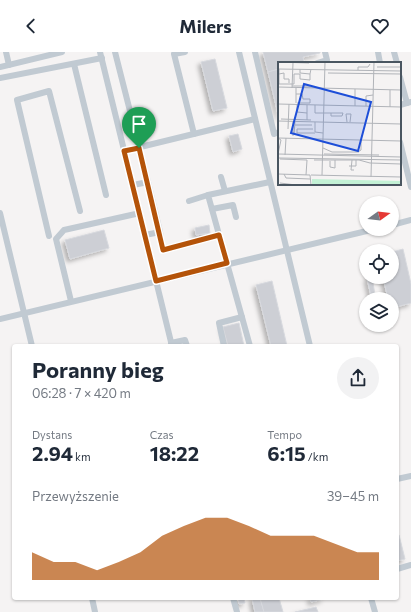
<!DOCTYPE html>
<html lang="pl">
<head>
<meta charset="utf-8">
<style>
  :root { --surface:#fff; --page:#f2f2f3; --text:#1f2937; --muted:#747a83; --accent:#b45309 }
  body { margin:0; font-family:Commissioner,sans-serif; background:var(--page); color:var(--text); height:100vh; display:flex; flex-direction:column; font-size:15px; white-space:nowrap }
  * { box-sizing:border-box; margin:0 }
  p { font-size:13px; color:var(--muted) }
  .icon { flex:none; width:22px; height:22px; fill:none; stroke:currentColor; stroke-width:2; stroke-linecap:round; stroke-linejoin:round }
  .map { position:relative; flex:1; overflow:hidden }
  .drawer { position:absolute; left:12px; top:292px; width:387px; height:256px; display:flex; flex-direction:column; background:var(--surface); border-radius:4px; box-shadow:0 1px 3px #0004 }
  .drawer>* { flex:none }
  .needle { width:26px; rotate:75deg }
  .controls { position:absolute; left:359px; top:144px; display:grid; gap:8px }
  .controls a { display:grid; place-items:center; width:40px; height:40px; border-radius:50%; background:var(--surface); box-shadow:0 1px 3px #0004; font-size:20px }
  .pin { position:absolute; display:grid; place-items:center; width:34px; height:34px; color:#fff; margin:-41px -17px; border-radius:50% 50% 50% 0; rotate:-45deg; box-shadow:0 0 4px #0007 }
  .pin .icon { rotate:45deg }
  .round { display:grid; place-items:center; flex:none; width:42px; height:42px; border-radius:21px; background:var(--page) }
  .overview { display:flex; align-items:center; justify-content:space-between; height:68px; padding:0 20px }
  h1 { font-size:22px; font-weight:700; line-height:30px }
  .stats { display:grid; grid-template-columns:repeat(3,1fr); gap:6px; height:68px; padding:4px 20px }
  .stats div { display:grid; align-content:center }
  .stats b { font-size:20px; font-weight:700 }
  .stats small { font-size:11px; font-weight:400 }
  .stats p { font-size:11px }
  .chart { height:112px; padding:8px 20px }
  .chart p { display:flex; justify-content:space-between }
  .chart svg { width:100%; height:72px; margin-top:4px; fill:var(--accent); opacity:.7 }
  header { display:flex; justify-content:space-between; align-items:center; height:52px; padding:0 20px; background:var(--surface); font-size:18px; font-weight:700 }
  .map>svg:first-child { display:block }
  .building { fill:#cdcfd5; stroke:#d7d9de; filter:url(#shadow) }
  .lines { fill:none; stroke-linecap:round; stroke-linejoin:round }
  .minor { stroke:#c1cad2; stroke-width:6 }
  .route-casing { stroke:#fff; stroke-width:8 }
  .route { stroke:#b45309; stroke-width:5 }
  .inset-road { fill:none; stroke:#b1b4b9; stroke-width:1 }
  .view { fill:#1d4ed8; fill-opacity:0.15; stroke:#1d4ed8; stroke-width:2 }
  .inset-edge { fill:none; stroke:#4a5661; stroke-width:2 }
</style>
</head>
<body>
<header><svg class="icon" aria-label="back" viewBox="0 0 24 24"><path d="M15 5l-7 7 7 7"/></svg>Milers<svg class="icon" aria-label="heart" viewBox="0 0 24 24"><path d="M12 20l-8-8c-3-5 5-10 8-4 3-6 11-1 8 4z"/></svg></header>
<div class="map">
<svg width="411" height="560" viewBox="0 0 411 560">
  <defs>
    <filter id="shadow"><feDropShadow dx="-3" dy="3" stdDeviation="2" flood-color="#0004"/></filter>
  </defs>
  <rect width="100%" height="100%" fill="#f5f3f3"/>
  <!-- building -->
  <g class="building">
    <path d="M 263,0 L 320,0 L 320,1 L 303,5 L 304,11 L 279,11 L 279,17 L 268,20 Z"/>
    <path d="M 215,7 L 227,56 L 213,59 L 201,10 Z"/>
    <path d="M 279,17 L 279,66 L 268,20 Z"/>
    <path d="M 238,82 L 242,97 L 233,100 L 229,84 Z"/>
    <path d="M 209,173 L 210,181 L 196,183 L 195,176 Z"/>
    <path d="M 104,178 L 109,196 L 70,207 L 65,188 Z"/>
    <path d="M 403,197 L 411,232 L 411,251 L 396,255 L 397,259 L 392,260 L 392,247 L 388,247 L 383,225 L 392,225 L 392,200 Z"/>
    <path d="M 372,225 L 375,243 L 371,244 L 367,226 Z"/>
    <path d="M 272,229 L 287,294 L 271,294 L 256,233 Z"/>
    <path d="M 239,271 L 244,294 L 228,294 L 223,275 Z"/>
    <path d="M 397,483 L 399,483 L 405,507 L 397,509 Z"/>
    <path d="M 238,546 L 244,546 L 245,551 L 239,552 Z"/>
    <path d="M 252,546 L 260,546 L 264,560 L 255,560 Z"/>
    <path d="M 260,546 L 279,546 L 283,560 L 264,560 Z"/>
    <path d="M 310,546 L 324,546 L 324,547 L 311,550 Z"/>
    <path d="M 316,555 L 318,560 L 295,560 Z"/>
  </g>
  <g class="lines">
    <!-- minor -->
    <g class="minor">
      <path d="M 6,0 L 9,13"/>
      <path d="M 100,0 L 172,294"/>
      <path d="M 115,0 L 148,130"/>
      <path d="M 185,0 L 174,2 L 194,82"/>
      <path d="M 239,0 L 310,294"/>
      <path d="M 255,0 L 274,82 L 279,80"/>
      <path d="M 378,0 L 380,11"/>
      <path d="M 394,0 L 397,11"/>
      <path d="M 317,11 L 327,8 L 325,0"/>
      <path d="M 74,12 L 106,143"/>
      <path d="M 0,15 L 62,0"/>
      <path d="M 400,25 L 407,51"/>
      <path d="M 0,26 L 102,6"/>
      <path d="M 400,53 L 411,50"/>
      <path d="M 400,90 L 411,135"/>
      <path d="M 124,99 L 255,67"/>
      <path d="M 221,125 L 225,139"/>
      <path d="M 133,133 L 148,130 L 160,180 L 145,183"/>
      <path d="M 189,149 L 208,143"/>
      <path d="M 212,157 L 233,153 L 236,165"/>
      <path d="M 0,161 L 32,294"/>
      <path d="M 392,173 L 411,168"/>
      <path d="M 160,180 L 163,198 L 219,183"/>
      <path d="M 49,184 L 17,48 L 49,39 L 80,159"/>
      <path d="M 71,249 L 56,187 L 64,178 L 140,161"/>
      <path d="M 0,267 L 375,177"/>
      <path d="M 171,291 L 185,288 L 187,294"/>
      <path d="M 224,294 L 219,271 L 242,265"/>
      <path d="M 250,294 L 208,143 L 270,130"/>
      <path d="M 397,427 L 411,424"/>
      <path d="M 397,517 L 411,513"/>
      <path d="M 92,546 L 95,560"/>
      <path d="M 233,546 L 237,560"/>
      <path d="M 371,546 L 375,560"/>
    </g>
  </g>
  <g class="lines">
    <defs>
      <path id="route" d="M 139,96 L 163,198 L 219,183 L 227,211 L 156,229 L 124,99 Z"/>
    </defs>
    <!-- route casing -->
    <use href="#route" class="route-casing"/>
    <!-- route -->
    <use href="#route" class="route"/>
  </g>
  <!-- overview -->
  <g transform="translate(278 10)">
    <rect width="123" height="123" fill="#f5f3f3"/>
    <path d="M 34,117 L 123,119 L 123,123 L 34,123 Z" fill="#c3f1d5"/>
    <path class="inset-road" d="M 0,0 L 31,1M 96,0 L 123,0M 99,5 L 123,5M 0,7 L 123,9M 1,7 L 1,22 L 16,22 L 16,12 L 22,12M 22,7 L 22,11 L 32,12 L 33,7M 80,8 L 80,5 L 90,5 L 92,2M 50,11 L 123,12M 1,12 L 6,11 L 6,17 L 11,17 L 11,21M 22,12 L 22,17 L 32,18 L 32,12M 14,24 L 32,24M 0,25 L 123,28M 14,26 L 15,1M 18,32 L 24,32 L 25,37 L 32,37 L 32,41 L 19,41M 18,41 L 18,26M 0,42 L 123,45M 19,43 L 19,50 L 29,51M 37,43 L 37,51 L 65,51 L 64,54 L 53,54 L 53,51M 77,44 L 77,27M 88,44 L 88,34 L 95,33M 112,45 L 112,28M 3,57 L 33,58M 29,58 L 29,43M 0,59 L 123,62M 37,60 L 37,70 L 45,71M 69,60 L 68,52 L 73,52 L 72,60M 17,63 L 34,63M 10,67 L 11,42M 35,67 L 19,67 L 19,71 L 37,71M 16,73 L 17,59M 15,74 L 15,59M 0,76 L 123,79M 45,86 L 54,90 L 80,90 L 83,88 L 83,78M 0,92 L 123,95M 0,92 L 3,78 L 0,76M 46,92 L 101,93M 7,93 L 8,76M 1,96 L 123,98M 2,97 L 29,98 L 28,113M 36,98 L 81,98 L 92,101 L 123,102M 74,98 L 73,108 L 76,108M 52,99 L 52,105 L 57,106 L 57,98M 71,104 L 78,104 L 78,98M 0,112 L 32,113 L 33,123M 6,112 L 8,116 L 32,117M 33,113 L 123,115M 44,113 L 47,0M 93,115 L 96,0M 2,121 L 18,123"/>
    <path class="view" d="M 26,22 L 93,40 L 80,89 L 13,71 Z"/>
    <rect width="123" height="123" class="inset-edge"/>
  </g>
</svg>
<div class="controls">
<a><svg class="needle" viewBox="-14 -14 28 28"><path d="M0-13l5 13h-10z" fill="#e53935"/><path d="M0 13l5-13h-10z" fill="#747a83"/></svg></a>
<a><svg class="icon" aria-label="locate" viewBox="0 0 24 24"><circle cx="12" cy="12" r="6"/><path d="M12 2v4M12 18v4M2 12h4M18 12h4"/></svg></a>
<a><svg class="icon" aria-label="layers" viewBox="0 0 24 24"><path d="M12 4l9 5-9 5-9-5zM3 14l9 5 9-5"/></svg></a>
</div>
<div class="pin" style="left:139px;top:96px;background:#1e9e55"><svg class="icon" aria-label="arrive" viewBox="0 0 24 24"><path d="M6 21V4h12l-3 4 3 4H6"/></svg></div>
<section class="drawer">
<div class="overview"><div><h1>Poranny bieg</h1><p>06:28 · 7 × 420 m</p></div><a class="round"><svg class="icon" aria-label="share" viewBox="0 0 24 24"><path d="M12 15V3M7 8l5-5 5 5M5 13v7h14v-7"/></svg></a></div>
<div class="stats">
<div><p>Dystans</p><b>2.94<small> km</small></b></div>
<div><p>Czas</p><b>18:22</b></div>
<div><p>Tempo</p><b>6:15<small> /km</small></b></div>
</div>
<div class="chart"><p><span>Przewyższenie</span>39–45 m</p>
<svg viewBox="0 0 160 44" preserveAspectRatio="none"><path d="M0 44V27L10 33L20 33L30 38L40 33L50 27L60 17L70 11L80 6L90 6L100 11L110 17L120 17L130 17L140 22L150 27L160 27V44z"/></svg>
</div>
</section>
</div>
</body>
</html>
